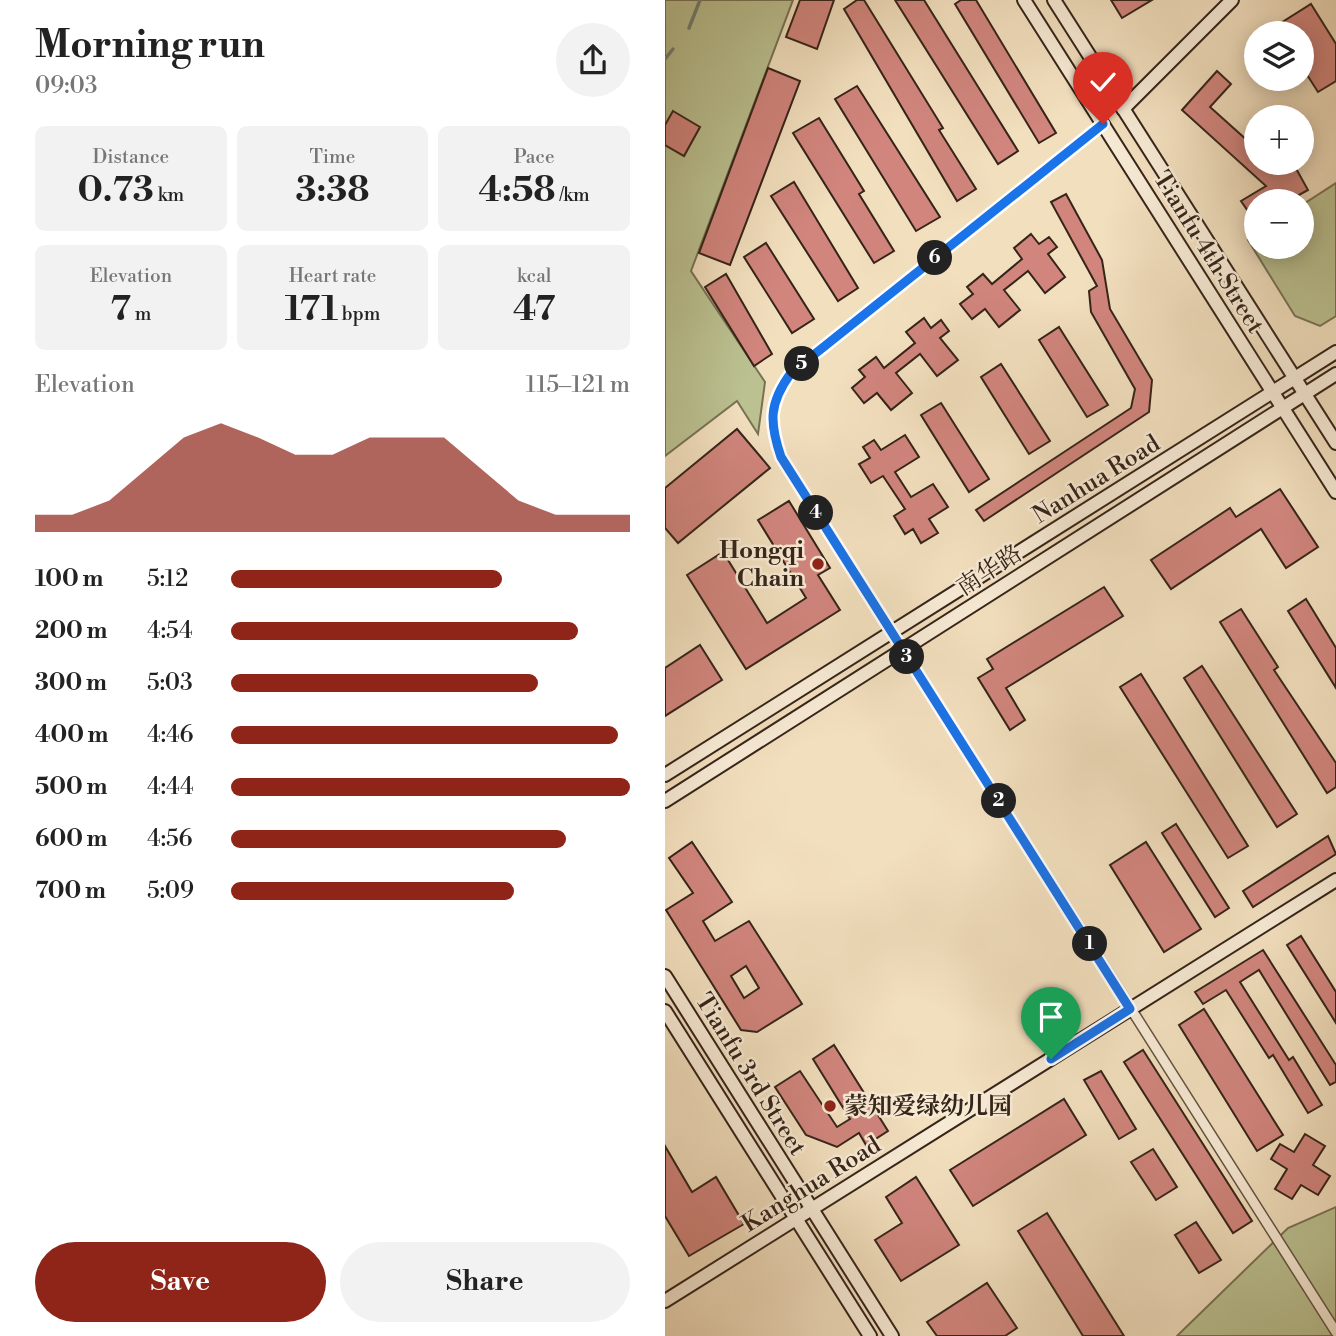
<!DOCTYPE html>
<html lang="en">
<head>
<meta charset="utf-8">
<style>
  :root { --surface:#fff; --page:#f2f2f2; --text:#222; --muted:#767676; --accent:#8f2418 }
  body { margin:0; font-family:"Libre Bodoni","Noto Serif SC",serif; background:var(--page); color:var(--text); height:100vh; display:flex; flex-direction:column; font-size:26px; white-space:nowrap }
  * { box-sizing:border-box; margin:0 }
  p { font-size:23px; color:var(--muted) }
  .icon { flex:none; width:38px; height:38px; fill:none; stroke:currentColor; stroke-width:2; stroke-linecap:round; stroke-linejoin:round }
  .map { position:relative; flex:1; overflow:hidden }
  .details { display:flex; flex-direction:column; background:var(--surface); width:665px }
  .details>* { flex:none }
  .controls { position:absolute; left:579px; top:21px; display:grid; gap:14px }
  .controls a { display:grid; place-items:center; width:70px; height:70px; border-radius:50%; background:var(--surface); box-shadow:0 4px 18px #0003; font-size:35px }
  .pin { position:absolute; display:grid; place-items:center; width:60px; height:60px; color:#fff; margin:-72px -30px; border-radius:50% 50% 50% 0; rotate:-45deg; box-shadow:0 0 7px #0007 }
  .pin .icon { rotate:45deg }
  .km { position:absolute; width:35px; height:35px; margin:-18px; border-radius:50%; background:#222; color:#fff; font-size:19px; line-height:35px; text-align:center }
  .round { display:grid; place-items:center; flex:none; width:74px; height:74px; border-radius:37px; background:var(--page) }
  .overview { display:flex; align-items:center; justify-content:space-between; height:119px; padding:0 35px }
  h1 { font-size:38px; font-weight:800; line-height:52px }
  .figures { display:grid; grid-template-columns:repeat(3,1fr); gap:10px; height:119px; padding:7px 35px }
  .figures div { display:grid; align-content:center; border-radius:10px; background:var(--page); text-align:center }
  .figures b { font-size:35px; font-weight:800 }
  .figures small { font-size:19px; font-weight:400 }
  .figures p { font-size:19px }
  .chart { height:196px; padding:14px 35px }
  .chart p { display:flex; justify-content:space-between }
  .chart svg { width:100%; height:126px; margin-top:7px; fill:var(--accent); opacity:.7 }
  .button { display:flex; gap:14px; margin-top:auto; padding:14px 35px }
  .button a { flex:1; height:80px; border-radius:42px; background:var(--accent); color:#fff; font-size:28px; font-weight:800; line-height:80px; text-align:center }
  .button a+a { background:var(--page); color:var(--text) }
  ul { padding:0 35px; list-style:none; font-size:23px }
  li { display:grid; grid-template-columns:112px 84px 1fr; align-items:center; height:52px }
  li i { height:18px; border-radius:9px; background:var(--accent) }
  main { display:flex; flex:1; min-height:0 }
  .map>svg:first-child { display:block }
  .green { fill:#bbc191; stroke:#787255; stroke-width:2 }
  .lines { fill:none; stroke-linecap:round; stroke-linejoin:round }
  .stream { stroke:#738071; stroke-width:3.5 }
  .building { fill:#d1857d; stroke:#352419; stroke-width:2; fill-rule:evenodd }
  .street-casing { stroke:#645342; stroke-width:12 }
  .secondary-casing { stroke:#352419; stroke-width:16 }
  .street { stroke:#f7ead5; stroke-width:9 }
  .secondary { stroke:#f7ead5; stroke-width:12 }
  .route-casing { stroke:#fff; stroke-width:14 }
  .route { stroke:#1a73e8; stroke-width:9 }
  .poi-dot { fill:#8f2418; stroke:#f7ead5; stroke-width:2.5 }
  .labels { text-anchor:middle; stroke-width:5; stroke-linejoin:round; paint-order:stroke }
  .street-label { font-size:24px; fill:#352419; stroke:#f7ead5 }
  .poi-label { font-size:24px; font-weight:bold; fill:#352419; stroke:#f7ead5; text-anchor:end }
</style>
</head>
<body>
<main>
<section class="details">
<div class="overview"><div><h1>Morning run</h1><p>09:03</p></div><a class="round"><svg class="icon" aria-label="share" viewBox="0 0 24 24"><path d="M12 15V3M7 8l5-5 5 5M5 13v7h14v-7"/></svg></a></div>
<div class="figures">
<div><p>Distance</p><b>0.73<small> km</small></b></div>
<div><p>Time</p><b>3:38</b></div>
<div><p>Pace</p><b>4:58<small> /km</small></b></div>
</div>
<div class="figures">
<div><p>Elevation</p><b>7<small> m</small></b></div>
<div><p>Heart rate</p><b>171<small> bpm</small></b></div>
<div><p>kcal</p><b>47</b></div>
</div>
<div class="chart"><p><span>Elevation</span>115–121 m</p>
<svg viewBox="0 0 160 44" preserveAspectRatio="none"><path d="M0 44V38L10 38L20 33L30 22L40 11L50 6L60 11L70 17L80 17L90 11L100 11L110 11L120 22L130 33L140 38L150 38L160 38V44z"/></svg>
</div>
<ul>
<li><b>100 m</b>5:12<i style="width:68%"></i></li>
<li><b>200 m</b>4:54<i style="width:87%"></i></li>
<li><b>300 m</b>5:03<i style="width:77%"></i></li>
<li><b>400 m</b>4:46<i style="width:97%"></i></li>
<li><b>500 m</b>4:44<i style="width:100%"></i></li>
<li><b>600 m</b>4:56<i style="width:84%"></i></li>
<li><b>700 m</b>5:09<i style="width:71%"></i></li>
</ul>
<div class="button"><a>Save</a><a>Share</a></div>
</section>
<div class="map">
<svg width="671" height="1336" viewBox="0 0 671 1336">
  <rect width="100%" height="100%" fill="#f2dfbe"/>
  <filter id="stains"><feTurbulence type="fractalNoise" baseFrequency=".00286" numOctaves="4"/><feColorMatrix values="0 0 0 0 .2 0 0 0 0 .09 0 0 0 0 .02 0 0 0 .5 -.17"/></filter>
  <radialGradient id="worn" r=".72"><stop offset=".6" stop-color="#630" stop-opacity="0"/><stop offset="1" stop-color="#630" stop-opacity=".3"/></radialGradient>
  <!-- green -->
  <g class="green">
    <path d="M 0,0 L 128,0 L 26,271 L 100,382 L 93,434 L 72,401 L 0,456 Z"/>
    <path d="M 671,183 L 671,316 L 655,326 L 630,316 L 583,240 L 591,234 L 592,247 L 637,247 L 637,205 Z"/>
    <path d="M 671,1207 L 671,1336 L 512,1336 L 623,1228 Z"/>
  </g>
  <g class="lines">
    <!-- stream -->
    <g class="stream">
      <path d="M 24,28 L 35,0"/>
      <path d="M 0,59 L 8,49"/>
    </g>
  </g>
  <!-- building -->
  <g class="building">
    <path d="M 135,0 L 169,0 L 152,49 L 121,37 Z"/>
    <path d="M 192,0 L 199,0 L 278,128 L 274,130 L 311,189 L 292,201 L 179,9 Z"/>
    <path d="M 230,0 L 259,0 L 353,151 L 333,164 Z"/>
    <path d="M 296,0 L 311,0 L 391,133 L 374,143 L 290,4 Z"/>
    <path d="M 446,0 L 487,0 L 457,18 Z"/>
    <path d="M 646,4 L 671,44 L 671,81 L 653,92 L 637,67 L 637,33 L 616,33 L 611,26 Z"/>
    <path d="M 103,68 L 135,81 L 65,265 L 34,253 Z"/>
    <path d="M 552,71 L 566,84 L 545,107 L 583,141 L 592,132 L 592,163 L 628,163 L 643,190 L 623,201 L 592,201 L 592,224 L 576,201 L 601,186 L 517,110 Z"/>
    <path d="M 192,86 L 275,217 L 251,231 L 170,99 Z"/>
    <path d="M 8,111 L 35,127 L 19,156 L 0,145 L 0,125 Z"/>
    <path d="M 154,118 L 199,191 L 194,194 L 229,251 L 209,263 L 128,133 Z"/>
    <path d="M 129,182 L 193,288 L 173,301 L 106,196 Z"/>
    <path d="M 401,194 L 437,260 L 445,309 L 487,380 L 484,412 L 319,521 L 311,510 L 466,408 L 470,389 L 426,312 L 424,291 L 432,286 L 386,202 Z"/>
    <path d="M 366,234 L 374,244 L 384,237 L 392,247 L 383,254 L 400,277 L 380,293 L 363,271 L 339,290 L 355,310 L 334,327 L 320,309 L 307,319 L 295,304 L 308,294 L 302,287 L 318,274 L 327,284 L 357,259 L 349,248 Z"/>
    <path d="M 101,243 L 149,319 L 127,333 L 79,257 Z"/>
    <path d="M 61,274 L 107,354 L 89,366 L 40,287 Z"/>
    <path d="M 259,318 L 266,328 L 276,320 L 284,331 L 275,338 L 293,360 L 272,376 L 255,354 L 231,373 L 247,393 L 226,410 L 212,393 L 199,403 L 187,388 L 200,377 L 194,370 L 211,357 L 219,368 L 250,343 L 241,332 Z"/>
    <path d="M 394,327 L 443,405 L 422,417 L 374,340 Z"/>
    <path d="M 336,364 L 385,441 L 364,454 L 316,377 Z"/>
    <path d="M 276,403 L 324,479 L 304,492 L 256,415 Z"/>
    <path d="M 72,429 L 105,468 L 13,543 L 0,528 L 0,488 Z"/>
    <path d="M 240,435 L 254,457 L 230,472 L 246,497 L 268,484 L 283,507 L 264,519 L 273,533 L 256,543 L 248,529 L 240,534 L 229,516 L 240,509 L 218,476 L 206,483 L 194,464 L 205,458 L 198,447 L 209,440 L 216,450 Z"/>
    <path d="M 615,489 L 653,547 L 621,568 L 596,529 L 506,589 L 486,560 L 565,508 L 571,517 Z"/>
    <path d="M 124,501 L 165,568 L 153,575 L 175,610 L 81,669 L 22,575 L 58,552 L 102,623 L 141,598 L 93,520 Z"/>
    <path d="M 439,587 L 458,616 L 341,688 L 360,720 L 345,730 L 313,678 L 328,669 L 322,659 Z"/>
    <path d="M 641,599 L 671,648 L 671,688 L 623,611 Z"/>
    <path d="M 576,609 L 613,667 L 609,670 L 671,763 L 671,787 L 662,793 L 555,622 Z"/>
    <path d="M 35,645 L 57,680 L 0,716 L 0,668 Z"/>
    <path d="M 537,666 L 632,814 L 612,827 L 519,678 Z"/>
    <path d="M 476,674 L 583,846 L 563,858 L 455,687 Z"/>
    <path d="M 511,824 L 564,908 L 550,917 L 497,833 Z"/>
    <path d="M 663,836 L 671,854 L 588,907 L 578,891 Z"/>
    <path d="M 27,842 L 67,902 L 38,921 L 50,941 L 84,921 L 137,1004 L 92,1032 L 76,1030 L 1,910 L 28,893 L 4,858 ZM 81,966 L 94,988 L 79,998 L 66,976 Z"/>
    <path d="M 481,842 L 536,929 L 499,952 L 445,865 Z"/>
    <path d="M 636,936 L 671,992 L 671,1023 L 622,945 Z"/>
    <path d="M 598,950 L 671,1065 L 671,1082 L 665,1085 L 594,970 L 575,982 L 624,1060 L 628,1057 L 657,1105 L 643,1113 L 608,1055 L 604,1058 L 561,990 L 538,1004 L 530,992 Z"/>
    <path d="M 539,1009 L 618,1135 L 592,1151 L 514,1025 Z"/>
    <path d="M 169,1045 L 223,1131 L 201,1145 L 194,1133 L 172,1147 L 141,1135 L 110,1087 L 135,1071 L 172,1127 L 185,1119 L 148,1059 Z"/>
    <path d="M 478,1050 L 587,1221 L 568,1233 L 459,1062 Z"/>
    <path d="M 436,1071 L 471,1129 L 454,1139 L 419,1080 Z"/>
    <path d="M 399,1099 L 421,1135 L 308,1206 L 285,1170 Z"/>
    <path d="M 640,1134 L 660,1146 L 648,1165 L 665,1176 L 653,1195 L 636,1185 L 627,1199 L 610,1189 L 622,1169 L 606,1159 L 615,1144 L 629,1152 Z"/>
    <path d="M 0,1146 L 27,1192 L 51,1177 L 79,1224 L 24,1256 L 0,1216 Z"/>
    <path d="M 488,1149 L 512,1187 L 491,1200 L 466,1162 Z"/>
    <path d="M 251,1177 L 294,1245 L 236,1281 L 210,1240 L 237,1223 L 221,1197 Z"/>
    <path d="M 382,1213 L 459,1336 L 418,1336 L 353,1231 Z"/>
    <path d="M 531,1222 L 556,1260 L 534,1273 L 510,1235 Z"/>
    <path d="M 322,1283 L 352,1328 L 340,1336 L 272,1336 L 262,1322 Z"/>
  </g>
  <g class="lines">
    <defs>
      <path id="street" d="M 438,124 L 126,373 C 104,403 104,422 116,457 L 671,1332"/>
      <g id="secondary">
        <path d="M 359,0 L 671,492"/>
        <path d="M 389,0 L 671,443"/>
        <path d="M 458,109 L 567,0"/>
        <path d="M 0,775 L 671,352"/>
        <path d="M 0,801 L 671,374"/>
        <path d="M 0,976 L 227,1336"/>
        <path d="M 0,1011 L 205,1336"/>
        <path d="M 0,1301 L 671,880"/>
      </g>
    </defs>
    <!-- street casing -->
    <use href="#street" class="street-casing"/>
    <!-- secondary casing -->
    <use href="#secondary" class="secondary-casing"/>
    <!-- street -->
    <use href="#street" class="street"/>
    <!-- secondary -->
    <use href="#secondary" class="secondary"/>
  </g>
  <g class="lines">
    <defs>
      <path id="route" d="M 386,1059 L 465,1009 L 116,457 C 104,422 104,403 126,373 L 438,124"/>
    </defs>
    <!-- route casing -->
    <use href="#route" class="route-casing"/>
    <!-- route -->
    <use href="#route" class="route"/>
  </g>
  <!-- markers -->
  <g class="poi-dot">
    <circle cx="153" cy="564" r="7"/>
    <circle cx="165" cy="1106" r="7"/>
  </g>
  <g class="labels">
    <!-- street labels -->
    <g class="street-label">
      <text transform="translate(544 252) rotate(58)" y="8">Tianfu 4th Street</text>
      <text transform="translate(431 479) rotate(-32)" y="8">Nanhua Road</text>
      <text transform="translate(324 570) rotate(-33)" y="8">南华路</text>
      <text transform="translate(86 1074) rotate(58)" y="8">Tianfu 3rd Street</text>
      <text transform="translate(146 1184) rotate(-32)" y="8">Kanghua Road</text>
    </g>
    <!-- poi labels -->
    <g class="poi-label">
      <text x="139" y="558">Hongqi<tspan x="139" dy="28">Chain</tspan></text>
      <text x="179" y="1114" text-anchor="start">蒙知爱绿幼儿园</text>
    </g>
  </g>
  <rect width="100%" height="100%" filter="url(#stains)"/>
  <rect width="100%" height="100%" fill="url(#worn)"/>
</svg>
<div class="controls">
<a><svg class="icon" aria-label="layers" viewBox="0 0 24 24"><path d="M12 4l9 5-9 5-9-5zM3 14l9 5 9-5"/></svg></a>
<a>+</a>
<a>−</a>
</div>
<div class="pin" style="left:386px;top:1059px;background:#1e9e55"><svg class="icon" aria-label="arrive" viewBox="0 0 24 24"><path d="M6 21V4h12l-3 4 3 4H6"/></svg></div>
<div class="pin" style="left:438px;top:124px;background:#d93025"><svg class="icon" aria-label="check" viewBox="0 0 24 24"><path d="M5 12l5 5 9-10"/></svg></div>
<b class="km" style="left:425px;top:944px">1</b>
<b class="km" style="left:334px;top:801px">2</b>
<b class="km" style="left:242px;top:657px">3</b>
<b class="km" style="left:151px;top:513px">4</b>
<b class="km" style="left:137px;top:364px">5</b>
<b class="km" style="left:270px;top:258px">6</b>
</div>
</main>
</body>
</html>
